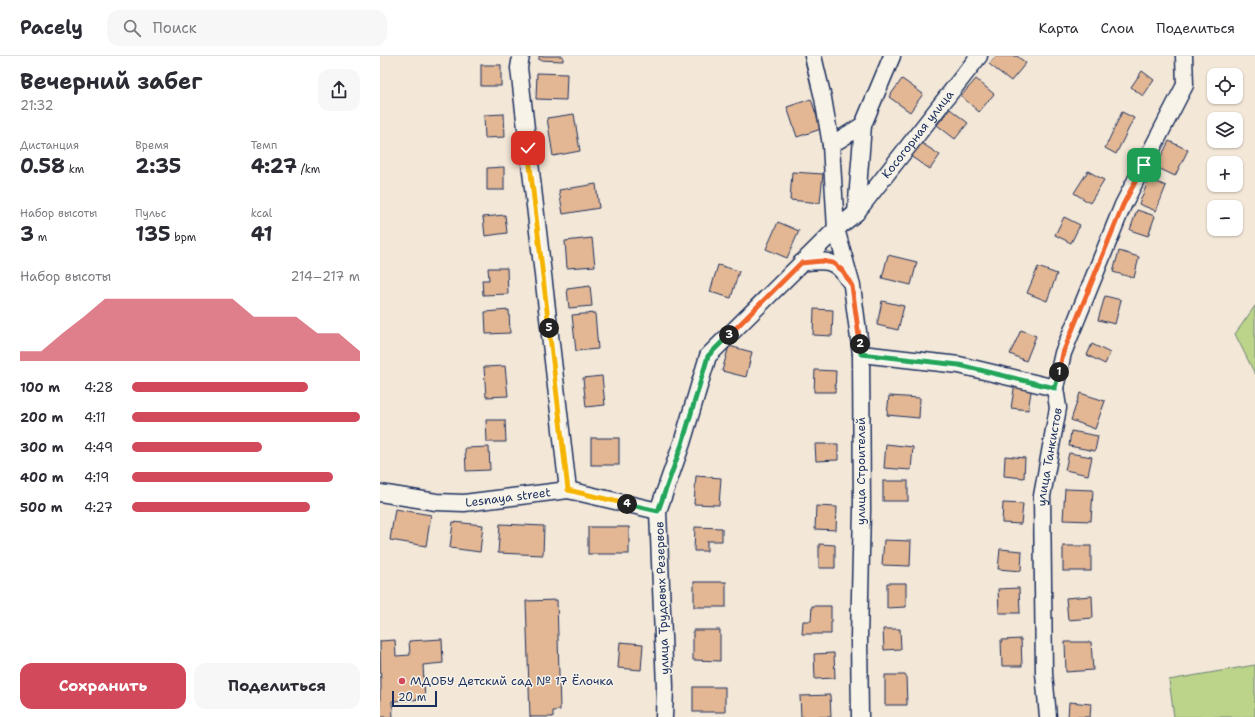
<!DOCTYPE html>
<html lang="ru">
<head>
<meta charset="utf-8">
<style>
  :root { --surface:#fff; --page:#f7f7f7; --text:#2b2b33; --muted:#7c7c81; --line:#e1e1e2; --accent:#d1495b }
  body { margin:0; font-family:"Shantell Sans",sans-serif; background:var(--page); color:var(--text); height:100vh; display:flex; flex-direction:column; font-size:15px; white-space:nowrap }
  * { box-sizing:border-box; margin:0 }
  p { font-size:13px; color:var(--muted) }
  .icon { flex:none; width:22px; height:22px; fill:none; stroke:currentColor; stroke-width:2; stroke-linecap:round; stroke-linejoin:round }
  .map { position:relative; flex:1; overflow:hidden }
  .panel { display:flex; flex-direction:column; background:var(--surface); width:380px }
  .panel>* { flex:none }
  .buttons { position:absolute; left:827px; top:12px; display:grid; gap:8px }
  .buttons a { display:grid; place-items:center; width:36px; height:36px; border-radius:8px; background:var(--surface); box-shadow:0 1px 3px #0004; font-size:20px }
  .scale { position:absolute; left:12px; bottom:10px; width:45px; box-sizing:border-box; padding-left:4px; border:2px solid #1b2f5e; border-top:0; font-size:11px; line-height:14px; white-space:nowrap; color:#1b2f5e; -webkit-text-stroke:3px #f7f3e8; paint-order:stroke }
  .pin { position:absolute; display:grid; place-items:center; width:34px; height:34px; color:#fff; margin:-17px; border-radius:8px; box-shadow:0 2px 6px #0006 }
  .km { position:absolute; width:20px; height:20px; margin:-10px; border-radius:50%; background:#222; color:#fff; font-size:11px; line-height:20px; text-align:center }
  .round { display:grid; place-items:center; flex:none; width:42px; height:42px; border-radius:12px; background:var(--page) }
  .summary { display:flex; align-items:center; justify-content:space-between; height:68px; padding:0 20px }
  h1 { font-size:22px; font-weight:700; line-height:30px }
  .metrics { display:grid; grid-template-columns:repeat(3,1fr); gap:6px; height:68px; padding:4px 20px }
  .metrics div { display:grid; align-content:center }
  .metrics b { font-size:20px; font-weight:700 }
  .metrics small { font-size:11px; font-weight:400 }
  .metrics p { font-size:11px }
  .chart { height:112px; padding:8px 20px }
  .chart p { display:flex; justify-content:space-between }
  .chart svg { width:100%; height:72px; margin-top:4px; fill:var(--accent); opacity:.7 }
  .cta { display:flex; gap:8px; margin-top:auto; padding:8px 20px }
  .cta a { flex:1; height:46px; border-radius:12px; background:var(--accent); color:#fff; font-size:16px; font-weight:700; line-height:46px; text-align:center }
  .cta a+a { background:var(--page); color:var(--text) }
  ul { padding:0 20px; list-style:none; font-size:13px }
  li { display:grid; grid-template-columns:64px 48px 1fr; align-items:center; height:30px }
  li i { height:10px; border-radius:5px; background:var(--accent) }
  header { display:flex; align-items:center; gap:24px; box-sizing:border-box; height:56px; padding:0 20px; background:var(--surface); border-bottom:1px solid var(--line) }
  header strong { font-size:19px }
  nav { display:flex; gap:22px; margin-inline-start:auto; font-size:14px }
  .search { width:280px; height:36px; background:var(--page); display:flex; align-items:center; gap:10px; box-sizing:border-box; padding:0 14px; border-radius:12px; color:var(--muted); font-size:15px }
  main { display:flex; flex:1; min-height:0 }
  .map>svg:first-child { display:block }
  .green { fill:#bcd48a; stroke:#6c8274 }
  .building { fill:#e3b793; stroke:#1b2f5e }
  .lines { fill:none; stroke-linecap:round; stroke-linejoin:round }
  .minor-casing { stroke:#1b2f5e; stroke-width:19 }
  .minor { stroke:#f7f3e8; stroke-width:16 }
  .split-1-casing { stroke:#fff; stroke-width:8 }
  .split-2-casing { stroke:#fff; stroke-width:8 }
  .split-3-casing { stroke:#fff; stroke-width:8 }
  .split-4-casing { stroke:#fff; stroke-width:8 }
  .split-5-casing { stroke:#fff; stroke-width:8 }
  .split-6-casing { stroke:#fff; stroke-width:8 }
  .split-1 { stroke:#f0652b; stroke-width:5 }
  .split-2 { stroke:#22a559; stroke-width:5 }
  .split-3 { stroke:#f0652b; stroke-width:5 }
  .split-4 { stroke:#22a559; stroke-width:5 }
  .split-5 { stroke:#f5b400; stroke-width:5 }
  .split-6 { stroke:#f5b400; stroke-width:5 }
  .poi-dot { fill:#d1495b; stroke:#f7f3e8; stroke-width:1.5 }
  .labels { text-anchor:middle; stroke-width:3; stroke-linejoin:round; paint-order:stroke }
  .street-label { font-size:12px; fill:#1b2f5e; stroke:#f7f3e8 }
  .poi-label { font-size:12px; fill:#1b2f5e; stroke:#f7f3e8; text-anchor:start }
</style>
</head>
<body>
<header>
<strong>Pacely</strong>
<div class="search"><svg class="icon" aria-label="search" viewBox="0 0 24 24"><circle cx="10" cy="10" r="6"/><path d="M15 15l6 6"/></svg>Поиск</div>
<nav><a>Карта</a><a>Слои</a><a>Поделиться</a></nav>
</header>
<main>
<section class="panel">
<div class="summary"><div><h1>Вечерний забег</h1><p>21:32</p></div><a class="round"><svg class="icon" aria-label="share" viewBox="0 0 24 24"><path d="M12 15V3M7 8l5-5 5 5M5 13v7h14v-7"/></svg></a></div>
<div class="metrics">
<div><p>Дистанция</p><b>0.58<small> km</small></b></div>
<div><p>Время</p><b>2:35</b></div>
<div><p>Темп</p><b>4:27<small> /km</small></b></div>
</div>
<div class="metrics">
<div><p>Набор высоты</p><b>3<small> m</small></b></div>
<div><p>Пульс</p><b>135<small> bpm</small></b></div>
<div><p>kcal</p><b>41</b></div>
</div>
<div class="chart"><p><span>Набор высоты</span>214–217 m</p>
<svg viewBox="0 0 160 44" preserveAspectRatio="none"><path d="M0 44V38L10 38L20 27L30 17L40 6L50 6L60 6L70 6L80 6L90 6L100 6L110 17L120 17L130 17L140 27L150 27L160 38V44z"/></svg>
</div>
<ul>
<li><b>100 m</b>4:28<i style="width:77%"></i></li>
<li><b>200 m</b>4:11<i style="width:100%"></i></li>
<li><b>300 m</b>4:49<i style="width:57%"></i></li>
<li><b>400 m</b>4:19<i style="width:88%"></i></li>
<li><b>500 m</b>4:27<i style="width:78%"></i></li>
</ul>
<div class="cta"><a>Сохранить</a><a>Поделиться</a></div>
</section>
<div class="map">
<svg width="875" height="661" viewBox="0 0 875 661">
  <rect width="100%" height="100%" fill="#f3e7d7"/>
  <filter id="ink" filterUnits="userSpaceOnUse"><feTurbulence type="fractalNoise" baseFrequency=".025" numOctaves="2"/><feDisplacementMap in="SourceGraphic" scale="8" xChannelSelector="R" yChannelSelector="G"/><feConvolveMatrix kernelMatrix="1 2 1 2 8 2 1 2 1" color-interpolation-filters="sRGB"/></filter>
  <g filter="url(#ink)">
    <!-- green -->
    <g class="green">
      <path d="M 875,250 L 875,318 L 855,278 Z"/>
      <path d="M 875,609 L 875,661 L 794,661 L 789,624 Z"/>
    </g>
    <!-- building -->
    <g class="building">
      <path d="M 159,0 L 183,0 L 183,5 L 159,4 Z"/>
      <path d="M 616,0 L 637,0 L 646,7 L 631,25 L 609,8 Z"/>
      <rect x="101" y="9" width="20" height="21"/>
      <path d="M 762,15 L 774,24 L 763,40 L 751,31 Z"/>
      <path d="M 157,17 L 187,18 L 186,44 L 156,43 Z"/>
      <path d="M 522,23 L 543,38 L 530,56 L 509,41 Z"/>
      <path d="M 596,23 L 614,38 L 599,56 L 581,40 Z"/>
      <path d="M 431,43 L 441,73 L 417,81 L 407,51 Z"/>
      <path d="M 570,53 L 588,67 L 575,83 L 557,69 Z"/>
      <path d="M 742,56 L 754,62 L 736,98 L 725,92 Z"/>
      <path d="M 124,58 L 125,81 L 105,82 L 104,59 Z"/>
      <path d="M 194,58 L 200,95 L 173,100 L 167,62 Z"/>
      <path d="M 789,85 L 808,94 L 795,120 L 776,111 Z"/>
      <path d="M 540,86 L 560,99 L 550,113 L 530,100 Z"/>
      <path d="M 124,111 L 124,134 L 107,134 L 107,112 Z"/>
      <path d="M 708,115 L 724,124 L 710,147 L 694,137 Z"/>
      <path d="M 412,116 L 443,118 L 440,147 L 410,144 Z"/>
      <path d="M 769,123 L 786,130 L 776,155 L 759,148 Z"/>
      <path d="M 216,128 L 219,152 L 183,158 L 179,134 Z"/>
      <path d="M 757,154 L 775,160 L 768,180 L 750,174 Z"/>
      <path d="M 125,159 L 127,177 L 105,180 L 103,161 Z"/>
      <path d="M 684,161 L 700,169 L 691,187 L 675,179 Z"/>
      <path d="M 398,166 L 419,175 L 407,202 L 386,193 Z"/>
      <path d="M 212,182 L 215,210 L 187,212 L 185,185 Z"/>
      <path d="M 739,195 L 759,201 L 754,222 L 733,216 Z"/>
      <path d="M 508,199 L 537,206 L 531,229 L 502,222 Z"/>
      <path d="M 338,209 L 359,215 L 351,242 L 330,236 Z"/>
      <path d="M 658,211 L 677,218 L 667,245 L 647,237 Z"/>
      <path d="M 108,212 L 127,212 L 128,238 L 103,239 L 102,224 L 109,224 Z"/>
      <path d="M 210,230 L 212,250 L 189,252 L 187,233 Z"/>
      <path d="M 725,240 L 741,244 L 735,268 L 718,264 Z"/>
      <path d="M 502,245 L 524,250 L 518,274 L 497,269 Z"/>
      <path d="M 434,253 L 453,254 L 452,280 L 433,279 Z"/>
      <path d="M 129,254 L 130,277 L 106,278 L 105,256 Z"/>
      <path d="M 215,257 L 218,293 L 196,295 L 192,259 Z"/>
      <path d="M 641,274 L 656,280 L 646,305 L 630,298 Z"/>
      <path d="M 712,288 L 730,297 L 725,308 L 707,299 Z"/>
      <path d="M 349,290 L 372,296 L 366,321 L 342,315 Z"/>
      <path d="M 125,310 L 128,340 L 106,341 L 104,311 Z"/>
      <path d="M 435,314 L 456,315 L 455,336 L 434,336 Z"/>
      <path d="M 222,320 L 225,349 L 206,351 L 203,322 Z"/>
      <path d="M 635,327 L 652,330 L 648,354 L 631,352 Z"/>
      <path d="M 700,337 L 725,345 L 715,373 L 691,364 Z"/>
      <path d="M 509,340 L 540,342 L 539,362 L 507,359 Z"/>
      <path d="M 106,364 L 125,364 L 126,386 L 107,386 Z"/>
      <path d="M 691,375 L 718,380 L 715,395 L 689,390 Z"/>
      <rect x="211" y="382" width="28" height="27"/>
      <path d="M 435,388 L 458,388 L 458,404 L 436,405 Z"/>
      <path d="M 506,388 L 533,391 L 531,414 L 504,412 Z"/>
      <path d="M 109,391 L 110,414 L 86,415 L 85,392 Z"/>
      <path d="M 689,397 L 712,401 L 708,419 L 685,414 Z"/>
      <path d="M 625,400 L 645,402 L 644,422 L 624,420 Z"/>
      <path d="M 316,420 L 341,422 L 339,449 L 314,448 Z"/>
      <rect x="503" y="425" width="25" height="20"/>
      <path d="M 685,433 L 713,434 L 711,465 L 683,464 Z"/>
      <path d="M 623,447 L 643,448 L 641,468 L 622,467 Z"/>
      <path d="M 436,450 L 457,451 L 456,474 L 435,473 Z"/>
      <path d="M 15,453 L 51,459 L 46,490 L 10,484 Z"/>
      <path d="M 73,466 L 103,469 L 100,496 L 70,492 Z"/>
      <path d="M 120,468 L 164,470 L 163,499 L 118,497 Z"/>
      <rect x="208" y="471" width="41" height="27"/>
      <path d="M 315,471 L 342,472 L 342,485 L 327,485 L 327,495 L 314,495 Z"/>
      <path d="M 504,484 L 531,485 L 530,510 L 502,509 Z"/>
      <path d="M 439,488 L 455,489 L 455,512 L 439,512 Z"/>
      <rect x="683" y="490" width="28" height="25"/>
      <path d="M 620,493 L 642,495 L 641,515 L 618,513 Z"/>
      <rect x="314" y="526" width="32" height="25"/>
      <path d="M 507,527 L 526,527 L 526,551 L 507,552 Z"/>
      <path d="M 639,532 L 640,557 L 619,557 L 618,533 Z"/>
      <path d="M 712,540 L 713,562 L 688,564 L 686,542 Z"/>
      <path d="M 177,544 L 180,654 L 173,655 L 173,661 L 150,661 L 146,545 Z"/>
      <path d="M 432,550 L 451,550 L 451,578 L 422,578 L 423,565 L 431,565 Z"/>
      <path d="M 503,573 L 520,573 L 521,593 L 504,594 Z"/>
      <path d="M 313,574 L 340,574 L 340,605 L 313,604 Z"/>
      <path d="M 62,583 L 63,607 L 43,609 L 45,643 L 12,645 L 13,661 L 0,661 L 0,635 L 1,634 L 0,585 L 15,584 L 16,600 L 30,599 L 29,585 Z"/>
      <path d="M 641,583 L 642,610 L 622,610 L 621,584 Z"/>
      <path d="M 240,586 L 263,588 L 261,614 L 238,612 Z"/>
      <path d="M 685,586 L 711,586 L 713,614 L 686,616 Z"/>
      <path d="M 454,597 L 455,622 L 435,623 L 434,598 Z"/>
      <path d="M 505,619 L 526,619 L 527,649 L 505,649 Z"/>
      <rect x="313" y="631" width="32" height="25"/>
      <path d="M 450,639 L 451,661 L 421,661 L 420,640 Z"/>
      <path d="M 689,646 L 711,648 L 710,661 L 688,661 Z"/>
    </g>
    <g class="lines">
      <defs>
        <g id="minor">
          <path d="M 141,0 L 139,12 L 188,434"/>
          <path d="M 433,0 L 443,42 L 451,89"/>
          <path d="M 476,157 L 483,69 L 512,0"/>
          <path d="M 421,207 C 443,204 455,202 468,223"/>
          <path d="M 481,298 L 579,309 L 675,332"/>
          <path id="s1" d="M 0,437 L 56,446 L 84,447 L 188,434 L 278,455"/>
          <path id="s2" d="M 284,661 L 285,631 L 278,455 L 302,387 L 328,300 L 456,173 L 476,157 L 599,0"/>
          <path d="M 480,661 L 479,582 L 482,454 L 481,298 L 472,230 L 456,173 L 451,89 L 483,69"/>
          <path id="s3" d="M 668,661 L 664,617 L 662,440 L 678,352 L 675,332 L 683,297 L 743,149 L 805,29 L 804,0"/>
        </g>
      </defs>
      <!-- minor casing -->
      <use href="#minor" class="minor-casing"/>
      <!-- minor -->
      <use href="#minor" class="minor"/>
    </g>
  </g>
  <g class="lines" filter="url(#ink)">
    <defs>
      <path id="split-1" d="M 679,316 L 683,297 L 743,149 L 764,109"/>
      <path id="split-2" d="M 480,288 L 481,298 L 579,309 L 675,332 L 679,316"/>
      <path id="split-3" d="M 349,279 L 421,207 L 442,205 L 453,207 L 463,215 L 472,230 L 480,288"/>
      <path id="split-4" d="M 247,448 L 278,455 L 302,388 L 328,300 L 349,279"/>
      <path id="split-5" d="M 169,272 L 188,434 L 247,448"/>
      <path id="split-6" d="M 148,92 L 169,272"/>
    </defs>
    <!-- split-1 casing -->
    <use href="#split-1" class="split-1-casing"/>
    <!-- split-2 casing -->
    <use href="#split-2" class="split-2-casing"/>
    <!-- split-3 casing -->
    <use href="#split-3" class="split-3-casing"/>
    <!-- split-4 casing -->
    <use href="#split-4" class="split-4-casing"/>
    <!-- split-5 casing -->
    <use href="#split-5" class="split-5-casing"/>
    <!-- split-6 casing -->
    <use href="#split-6" class="split-6-casing"/>
    <!-- split-1 -->
    <use href="#split-1" class="split-1"/>
    <!-- split-2 -->
    <use href="#split-2" class="split-2"/>
    <!-- split-3 -->
    <use href="#split-3" class="split-3"/>
    <!-- split-4 -->
    <use href="#split-4" class="split-4"/>
    <!-- split-5 -->
    <use href="#split-5" class="split-5"/>
    <!-- split-6 -->
    <use href="#split-6" class="split-6"/>
  </g>
  <!-- markers -->
  <circle class="poi-dot" cx="22" cy="625" r="4"/>
  <g class="labels">
    <!-- street labels -->
    <g class="street-label">
      <text dy="4" stroke="none"><textPath href="#s2" startOffset="675">Косогорная улица</textPath></text>
      <text dy="4" stroke="none"><textPath href="#s3" startOffset="261">улица Танкистов</textPath></text>
      <text transform="translate(481 415) rotate(-90)" y="4">улица Строителей</text>
      <text dy="4" stroke="none"><textPath href="#s1" startOffset="129">Lesnaya street</textPath></text>
      <text transform="translate(282 542) rotate(-92)" y="4">улица Трудовых Резервов</text>
    </g>
    <!-- poi labels -->
    <g class="poi-label">
      <text x="30" y="629">МДОБУ Детский сад № 17 Ёлочка</text>
    </g>
  </g>
</svg>
<div class="buttons">
<a><svg class="icon" aria-label="locate" viewBox="0 0 24 24"><circle cx="12" cy="12" r="6"/><path d="M12 2v4M12 18v4M2 12h4M18 12h4"/></svg></a>
<a><svg class="icon" aria-label="layers" viewBox="0 0 24 24"><path d="M12 4l9 5-9 5-9-5zM3 14l9 5 9-5"/></svg></a>
<a>+</a>
<a>−</a>
</div>
<div class="scale">20 m</div>
<div class="pin" style="left:764px;top:109px;background:#1e9e55"><svg class="icon" aria-label="arrive" viewBox="0 0 24 24"><path d="M6 21V4h12l-3 4 3 4H6"/></svg></div>
<div class="pin" style="left:148px;top:92px;background:#d93025"><svg class="icon" aria-label="check" viewBox="0 0 24 24"><path d="M5 12l5 5 9-10"/></svg></div>
<b class="km" style="left:679px;top:316px">1</b>
<b class="km" style="left:480px;top:288px">2</b>
<b class="km" style="left:349px;top:279px">3</b>
<b class="km" style="left:247px;top:448px">4</b>
<b class="km" style="left:169px;top:272px">5</b>
</div>
</main>
</body>
</html>
